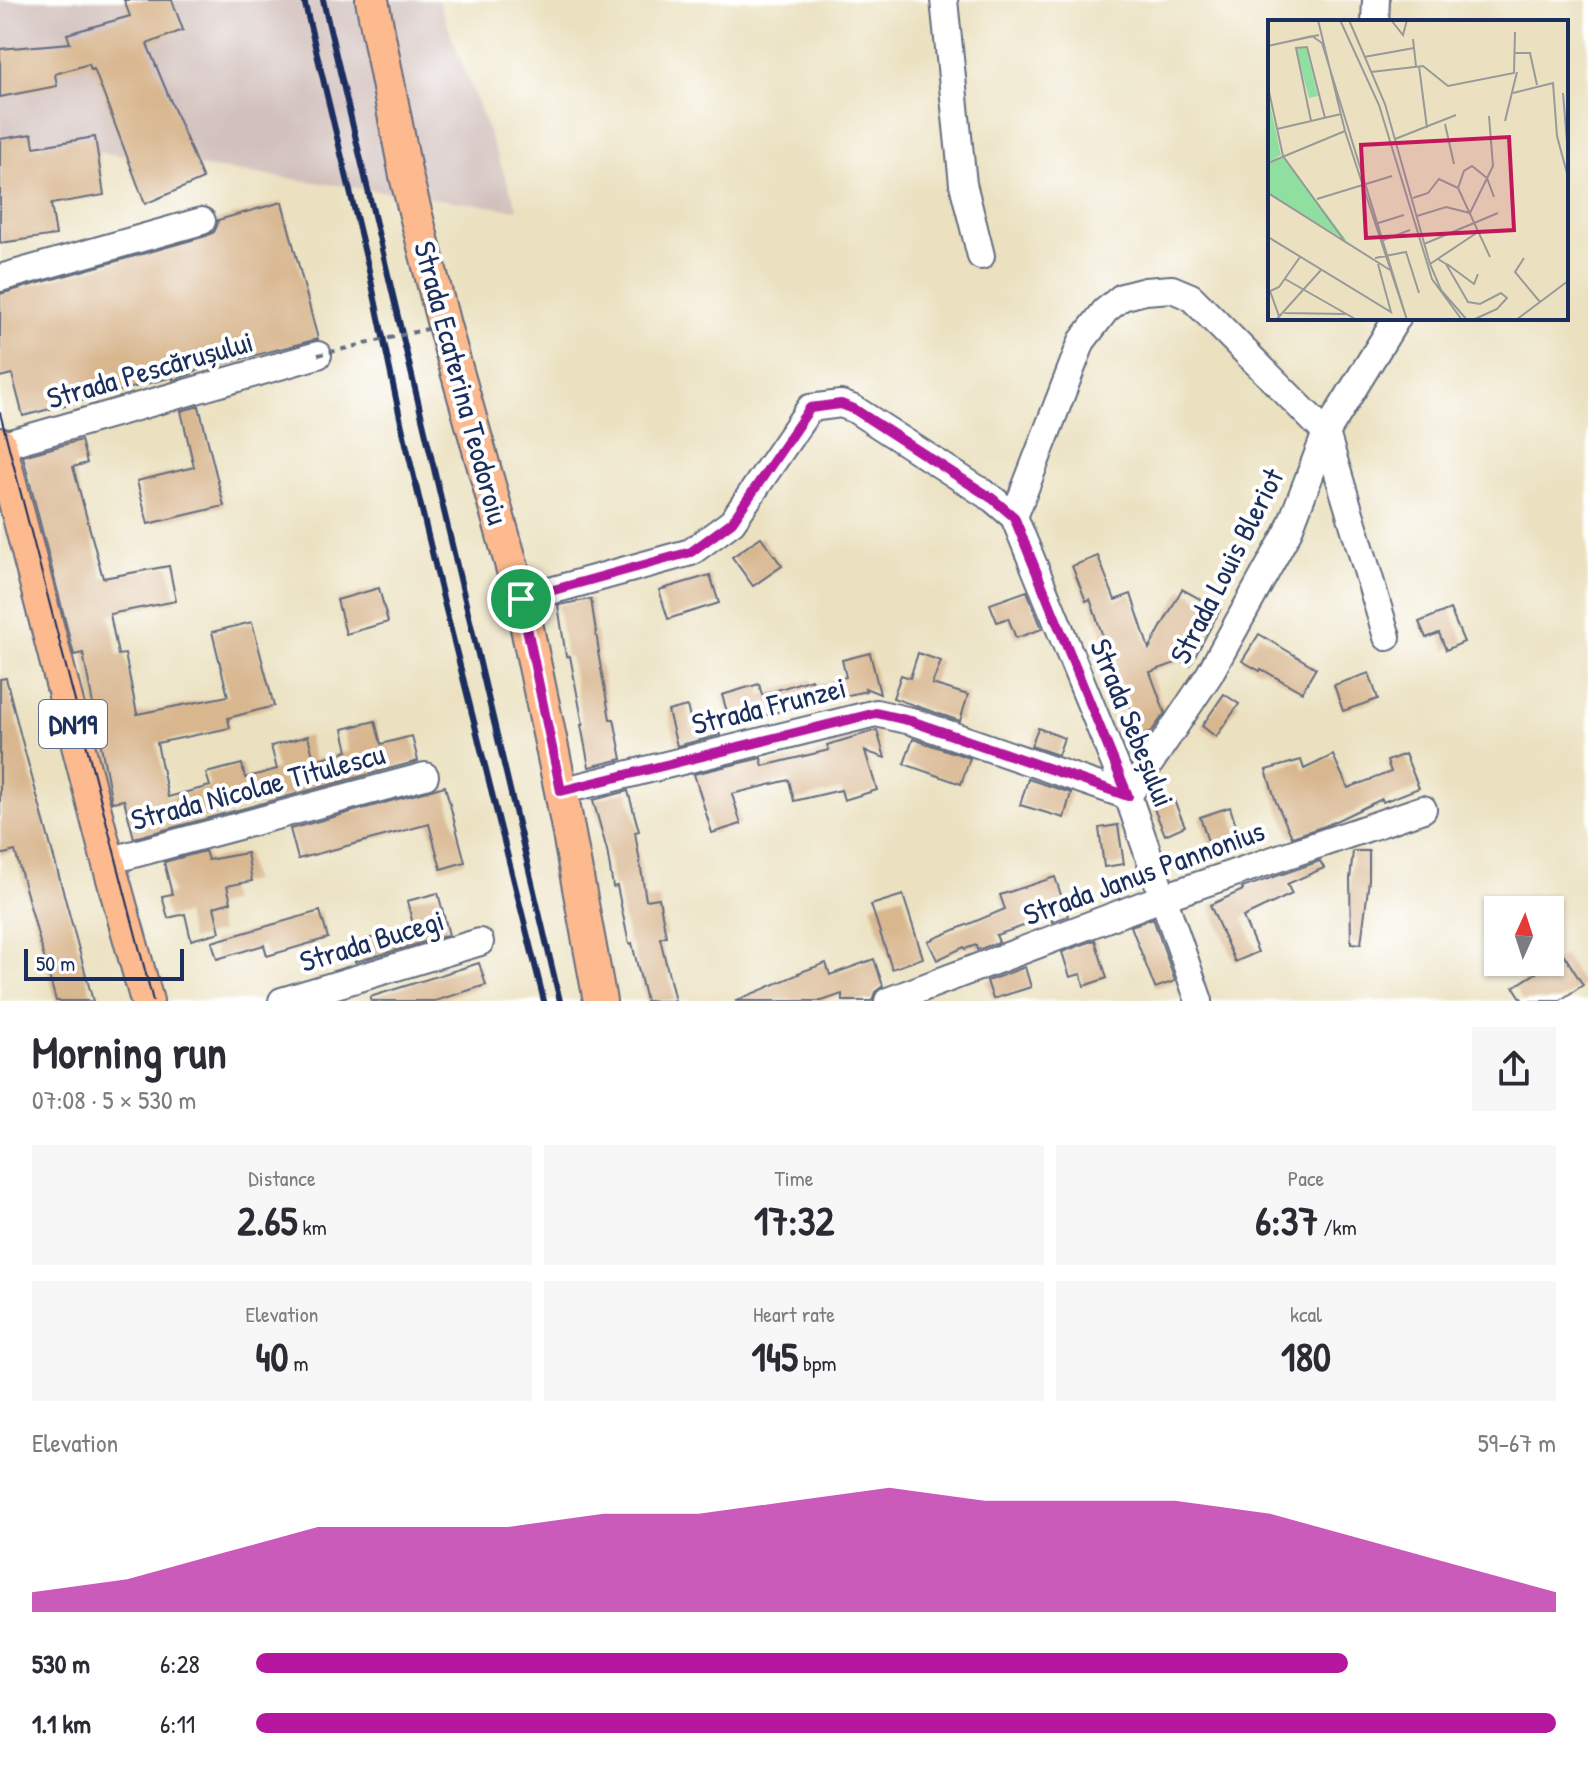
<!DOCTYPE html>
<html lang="en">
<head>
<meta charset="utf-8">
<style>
  :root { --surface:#fff; --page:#f7f7f7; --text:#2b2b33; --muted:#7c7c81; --accent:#b5179e }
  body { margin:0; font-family:"Patrick Hand",sans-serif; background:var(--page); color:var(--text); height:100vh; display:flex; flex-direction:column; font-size:30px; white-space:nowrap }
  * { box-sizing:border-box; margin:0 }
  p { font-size:26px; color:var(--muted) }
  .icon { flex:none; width:44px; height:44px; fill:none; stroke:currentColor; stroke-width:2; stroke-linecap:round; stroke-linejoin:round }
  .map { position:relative; height:1001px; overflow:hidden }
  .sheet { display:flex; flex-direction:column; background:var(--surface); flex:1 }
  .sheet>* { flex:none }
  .needle { width:52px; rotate:3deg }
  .tools { position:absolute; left:1484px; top:896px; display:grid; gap:16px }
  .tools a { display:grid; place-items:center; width:80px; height:80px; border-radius:0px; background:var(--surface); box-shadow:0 2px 6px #0004; font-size:40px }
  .scale { position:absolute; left:24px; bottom:20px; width:160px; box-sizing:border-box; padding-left:8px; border:4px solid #1b2f5e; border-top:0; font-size:22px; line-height:28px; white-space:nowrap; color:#1b2f5e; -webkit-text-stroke:6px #fff; paint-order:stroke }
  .pin { position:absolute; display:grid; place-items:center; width:68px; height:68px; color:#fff; margin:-34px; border:4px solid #fff; border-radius:50%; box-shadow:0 2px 8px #0007 }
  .round { display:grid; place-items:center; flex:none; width:84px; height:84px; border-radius:0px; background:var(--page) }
  .summary { display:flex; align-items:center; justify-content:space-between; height:136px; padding:0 32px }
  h1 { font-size:44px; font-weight:700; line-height:60px }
  .figures { display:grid; grid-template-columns:repeat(3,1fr); gap:12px; height:136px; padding:8px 32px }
  .figures div { display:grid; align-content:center; border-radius:0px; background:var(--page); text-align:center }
  .figures b { font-size:40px; font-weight:700 }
  .figures small { font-size:22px; font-weight:400 }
  .figures p { font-size:22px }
  .chart { height:224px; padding:16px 32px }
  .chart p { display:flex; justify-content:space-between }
  .chart svg { width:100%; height:144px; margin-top:8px; fill:var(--accent); opacity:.7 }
  ul { padding:0 32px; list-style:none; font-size:26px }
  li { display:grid; grid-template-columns:128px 96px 1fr; align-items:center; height:60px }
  li i { height:20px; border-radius:10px; background:var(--accent) }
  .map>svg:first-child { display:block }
  .industrial { fill:#d1c0bc }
  .building { fill:#d8b68e }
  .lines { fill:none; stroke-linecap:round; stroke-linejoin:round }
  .minor-casing { stroke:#646d80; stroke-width:30 }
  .major-casing { stroke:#646d80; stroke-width:36 }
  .minor { stroke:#fff; stroke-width:26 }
  .major { stroke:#fcba8e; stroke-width:32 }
  .tram { stroke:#1b2f5e; stroke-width:2 }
  .rail { stroke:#1b2f5e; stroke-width:6 }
  .path-bridge { stroke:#646d80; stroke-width:4; stroke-dasharray:6 6; stroke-linecap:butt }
  .route-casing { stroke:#fff; stroke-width:16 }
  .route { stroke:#b5179e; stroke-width:10 }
  .labels { text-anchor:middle; stroke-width:8; stroke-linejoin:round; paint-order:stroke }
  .shield { fill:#fff; stroke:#5f6d8e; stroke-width:2 }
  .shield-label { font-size:28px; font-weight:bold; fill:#1b2f5e }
  .street-label { font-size:30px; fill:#1b2f5e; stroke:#fff }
  .inset-road { fill:none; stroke:#989a99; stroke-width:2 }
  .view { fill:#c2185b; fill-opacity:0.15; stroke:#c2185b; stroke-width:4 }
  .inset-edge { fill:none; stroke:#1b2f5e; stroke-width:4 }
</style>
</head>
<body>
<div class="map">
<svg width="1588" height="1001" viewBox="0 0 1588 1001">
  <rect width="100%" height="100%" fill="#fff"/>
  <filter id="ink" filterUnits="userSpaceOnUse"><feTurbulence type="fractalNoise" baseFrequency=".0125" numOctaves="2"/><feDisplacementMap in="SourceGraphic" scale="16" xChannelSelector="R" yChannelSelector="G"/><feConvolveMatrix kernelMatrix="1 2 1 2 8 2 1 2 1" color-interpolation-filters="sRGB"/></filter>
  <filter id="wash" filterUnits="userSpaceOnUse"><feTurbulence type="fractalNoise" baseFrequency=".006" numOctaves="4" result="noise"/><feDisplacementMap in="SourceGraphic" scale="32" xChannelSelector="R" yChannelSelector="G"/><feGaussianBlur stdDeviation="1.8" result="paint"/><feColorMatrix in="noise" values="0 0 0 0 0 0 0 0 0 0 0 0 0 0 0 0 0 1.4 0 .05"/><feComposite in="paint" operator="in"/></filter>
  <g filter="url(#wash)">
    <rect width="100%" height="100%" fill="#ebe1c0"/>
    <!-- industrial -->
    <path class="industrial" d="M 0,0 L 438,0 L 518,210 L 0,139 Z"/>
    <g id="blocks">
      <!-- building -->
      <g class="building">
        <path d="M 124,0 L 172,0 L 183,30 L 147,44 L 203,179 L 145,204 L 94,69 L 91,70 L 89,64 L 55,74 L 57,86 L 0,97 L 0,49 L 70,43 L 67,34 L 130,16 Z"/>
        <path d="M 32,134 L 34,147 L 95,137 L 104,195 L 51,204 L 56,235 L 0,243 L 0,139 Z"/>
        <path d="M 282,202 L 318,339 L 191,372 L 192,374 L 173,380 L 173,377 L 23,416 L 12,374 L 0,377 L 0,294 L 206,236 L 214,232 L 217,226 L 218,220 Z"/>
        <path d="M 199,406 L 224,506 L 148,524 L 137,481 L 194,467 L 181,411 Z"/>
        <path d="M 81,440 L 87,463 L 73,467 L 103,578 L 169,566 L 176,601 L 110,614 L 118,655 L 125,654 L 137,714 L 228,696 L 212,632 L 252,622 L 274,706 L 228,718 L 230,728 L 157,743 L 168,797 L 210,786 L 206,773 L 242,764 L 245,778 L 277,769 L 271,746 L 308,736 L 314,760 L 348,751 L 343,729 L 375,721 L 381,744 L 412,736 L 418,761 L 134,838 L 124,800 L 112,802 L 83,653 L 74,655 L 23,456 Z"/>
        <path d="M 761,537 L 782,566 L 753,586 L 732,557 Z"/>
        <path d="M 1098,556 L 1115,600 L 1131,594 L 1149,649 L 1182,589 L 1220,610 L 1190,666 L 1181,661 L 1150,672 L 1165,713 L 1151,732 L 1141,736 L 1121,683 L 1118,684 L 1109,661 L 1111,660 L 1090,599 L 1086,601 L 1072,566 Z"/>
        <path d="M 710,575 L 719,603 L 668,619 L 659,590 Z"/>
        <path d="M 379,588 L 388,622 L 346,634 L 337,600 Z"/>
        <path d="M 1027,591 L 1042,629 L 1016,638 L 1008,618 L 997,622 L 990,604 Z"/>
        <path d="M 591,599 L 599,652 L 598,652 L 610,719 L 614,719 L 622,759 L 589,767 L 581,725 L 583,725 L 570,656 L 566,657 L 558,605 Z"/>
        <path d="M 1450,609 L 1464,642 L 1446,650 L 1439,633 L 1426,638 L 1419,622 Z"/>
        <path d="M 1259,634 L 1316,668 L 1302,692 L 1261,669 L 1260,671 L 1242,661 Z"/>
        <path d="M 870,653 L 880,694 L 865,688 L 866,691 L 831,699 L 831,697 L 731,725 L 722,695 L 759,684 L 762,695 L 811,679 L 813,685 L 846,677 L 842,660 Z"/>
        <path d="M 918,653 L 941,661 L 932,684 L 968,695 L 960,721 L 893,698 L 901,675 L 910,678 Z"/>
        <path d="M 1369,673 L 1378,699 L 1343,711 L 1334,685 Z"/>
        <path d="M 6,678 L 21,737 L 93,1001 L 56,1001 L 15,851 L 0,855 L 0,679 Z"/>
        <path d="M 1224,694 L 1239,704 L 1216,737 L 1202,726 Z"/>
        <path d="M 687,706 L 693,730 L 717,724 L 720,735 L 677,746 L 668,711 Z"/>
        <path d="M 1038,728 L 1064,738 L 1058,755 L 1031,746 Z"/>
        <path d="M 877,730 L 885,758 L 865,751 L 877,790 L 844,800 L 841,790 L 794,801 L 789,780 L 732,794 L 741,824 L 712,833 L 694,774 L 761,758 L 763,766 L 829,750 L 827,745 Z"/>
        <path d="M 913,739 L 970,758 L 961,784 L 904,764 Z"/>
        <path d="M 1405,754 L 1419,788 L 1383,802 L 1382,799 L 1325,826 L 1292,837 L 1276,802 L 1266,770 L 1301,760 L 1304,769 L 1333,755 L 1348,788 L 1391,772 L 1387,761 Z"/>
        <path d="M 1028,779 L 1071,793 L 1064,818 L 1020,805 Z"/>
        <path d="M 445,786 L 465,862 L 441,869 L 429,824 L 298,859 L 290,829 Z"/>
        <path d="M 628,791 L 639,831 L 635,832 L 646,900 L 659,898 L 666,936 L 660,938 L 675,1001 L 646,1001 L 632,943 L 629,944 L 617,886 L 613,887 L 607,850 L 593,800 Z"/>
        <path d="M 1172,796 L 1185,826 L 1165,835 L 1152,804 Z"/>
        <path d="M 1230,807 L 1242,845 L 1212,854 L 1200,817 Z"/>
        <path d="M 1118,825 L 1124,864 L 1104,867 L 1099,828 Z"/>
        <path d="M 205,851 L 208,860 L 247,853 L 252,881 L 227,886 L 231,902 L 214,907 L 220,932 L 191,940 L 185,914 L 168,918 L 162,896 L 172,894 L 164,862 Z"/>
        <path d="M 1353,851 L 1369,851 L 1369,880 L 1361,944 L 1351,943 L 1350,879 Z"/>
        <path d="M 1320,861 L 1324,868 L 1287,884 L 1292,894 L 1243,917 L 1258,952 L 1235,962 L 1210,905 L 1243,890 L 1242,888 Z"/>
        <path d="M 1055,877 L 1068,916 L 1052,922 L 1051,917 L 996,935 L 999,942 L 977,950 L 976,945 L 965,949 L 964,947 L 937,960 L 928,941 L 1005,909 L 1000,895 Z"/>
        <path d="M 438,893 L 449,935 L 355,962 L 350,943 L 414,928 L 407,901 Z"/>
        <path d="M 903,895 L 923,958 L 892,969 L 871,905 Z"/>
        <path d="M 320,911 L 328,938 L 267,956 L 264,945 L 217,959 L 212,942 Z"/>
        <path d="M 1153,918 L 1175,981 L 1155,988 L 1131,926 Z"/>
        <path d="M 1095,940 L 1107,978 L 1084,986 L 1081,974 L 1070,977 L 1062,952 Z"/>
        <path d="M 1564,955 L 1583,985 L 1559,1001 L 1523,1001 L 1514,987 Z"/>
        <path d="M 874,959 L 883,986 L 875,992 L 872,1001 L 843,1001 L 842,994 L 822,1001 L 735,1001 L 799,974 L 798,973 L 826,963 L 830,975 Z"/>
        <path d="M 479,963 L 486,985 L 435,1001 L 371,1001 L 370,997 Z"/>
        <path d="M 1025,967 L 1031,987 L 993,999 L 987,981 Z"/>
      </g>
    </g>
  </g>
  <g filter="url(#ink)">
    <use href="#blocks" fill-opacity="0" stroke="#646d80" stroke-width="2"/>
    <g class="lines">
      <defs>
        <g id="minor">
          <path d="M 944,0 L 963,184 L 981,256"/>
          <path d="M 1375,22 L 1376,0"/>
          <path d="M 0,278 L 202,221"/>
          <path d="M 0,446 L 318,355"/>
          <path d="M 1014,517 L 1128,796 L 1199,1001"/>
          <path d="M 521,599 L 691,552 L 732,522 L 810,408 L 841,404 L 854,409 L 993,499 L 1014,517 L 1082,341 L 1105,311 L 1122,297 L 1145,291 L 1172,289 L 1191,297 L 1326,433 L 1387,637"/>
          <path d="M 561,791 L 876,713 L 911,721 L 1128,796 L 1209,675 L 1288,532 L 1326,433 L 1397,318"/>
          <path d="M 108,861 L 425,776"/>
          <path d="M 282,1001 L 480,942"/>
          <path d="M 888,1001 L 1164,897 L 1423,809"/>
        </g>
        <g id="major">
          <path d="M 372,0 L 406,176 L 444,325 L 521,599 L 561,791 L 600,1001"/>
          <path d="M 0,444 L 108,861 L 147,1001"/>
        </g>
      </defs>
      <!-- minor casing -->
      <use href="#minor" class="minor-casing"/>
      <!-- major casing -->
      <use href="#major" class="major-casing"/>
      <!-- minor -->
      <use href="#minor" class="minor"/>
      <!-- major -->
      <use href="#major" class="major"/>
      <!-- tram -->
      <path class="tram" d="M 0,413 L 153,1001"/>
      <!-- rail -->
      <g class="rail">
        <path d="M 304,0 L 368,266 L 402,427 L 442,594 L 544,1001"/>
        <path d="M 323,0 C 400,334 482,667 560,1001"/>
      </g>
      <!-- path-bridge -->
      <path class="path-bridge" d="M 318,355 L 444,325"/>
    </g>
  </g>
  <g class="lines" filter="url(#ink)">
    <defs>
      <path id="route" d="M 841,404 L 854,409 L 993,499 L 1014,517 L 1128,796 L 911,721 L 876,713 L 561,791 L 521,599 L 691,552 L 732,522 L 810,408 Z"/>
    </defs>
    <!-- route casing -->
    <use href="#route" class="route-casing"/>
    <!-- route -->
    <use href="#route" class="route"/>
  </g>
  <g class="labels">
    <!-- shield labels -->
    <rect class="shield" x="39" y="700" width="68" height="48" rx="6"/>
    <g class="shield-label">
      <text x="73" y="734">DN19</text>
    </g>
    <!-- street labels -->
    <g class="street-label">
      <text transform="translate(150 370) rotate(-16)" y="10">Strada Pescărușului</text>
      <text transform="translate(461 383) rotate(75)" y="10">Strada Ecaterina Teodoroiu</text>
      <text transform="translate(1227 566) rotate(-63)" y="10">Strada Louis Bleriot</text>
      <text transform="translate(769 706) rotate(-14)" y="10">Strada Frunzei</text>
      <text transform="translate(1132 723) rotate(68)" y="10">Strada Sebeșului</text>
      <text transform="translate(258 787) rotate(-15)" y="10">Strada Nicolae Titulescu</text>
      <text transform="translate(1144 873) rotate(-20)" y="10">Strada Janus Pannonius</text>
      <text transform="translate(372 941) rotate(-17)" y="10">Strada Bucegi</text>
    </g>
  </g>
  <!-- overview -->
  <g transform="translate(1268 20)">
    <rect width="300" height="300" fill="#ebe1c0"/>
    <path d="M 38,27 L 50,76 L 41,78 L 28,29 ZM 0,75 L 13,135 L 0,142 ZM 15,136 L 79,221 L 0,173 L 0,143 Z" fill="#8fe0a0"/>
    <path class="inset-road" d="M 50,0 L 77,111 L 139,300M 72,0 L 111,85 L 164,259 L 194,300M 81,0 L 117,84 L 162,244 L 173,270 L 199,300M 123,0 L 135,15 L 139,0M 145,19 L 148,46M 0,26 L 51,15M 0,26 L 44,16 L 54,23 L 139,300M 247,33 L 262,33 L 269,65M 96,37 L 146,28M 151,46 L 159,108M 103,52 L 155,46 L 180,66 L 246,53 L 247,12M 0,67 L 15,136 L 78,223M 245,73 L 285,63 L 289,116 L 300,157M 295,73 L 300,134M 43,101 L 28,28 L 39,27 L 57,98M 237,101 L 249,52M 177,104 L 186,144M 9,109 L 73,94M 127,119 L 188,95M 0,143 L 77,111M 190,168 L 222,237M 0,173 L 122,250M 145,178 L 160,173 L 171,159 L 190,168 L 196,151 L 204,146 L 219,158 L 226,177M 49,179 L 124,156M 149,196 L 178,187 L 202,193 L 225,146 L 221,96M 107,204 L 136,195M 0,217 L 123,292 L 110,244M 113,221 L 142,210M 156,224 L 230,193M 107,238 L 138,232 L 151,273M 256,238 L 247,252 L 272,282M 170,239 L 178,244 L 200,282 L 212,284 L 233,273 L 239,278 L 229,289 L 207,299M 162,244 L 210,212M 179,244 L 206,264 L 210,254M 17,259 L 89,300M 2,271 L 11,296M 0,272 L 11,267 L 32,237M 16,293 L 78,294M 8,300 L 53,250M 248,300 L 300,261"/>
    <path class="view" d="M 241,117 L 246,210 L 98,218 L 93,125 Z"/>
    <rect width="300" height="300" class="inset-edge"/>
  </g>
</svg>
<div class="tools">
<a><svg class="needle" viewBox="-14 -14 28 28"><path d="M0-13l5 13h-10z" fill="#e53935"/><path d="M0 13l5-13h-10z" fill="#7c7c81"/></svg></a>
</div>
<div class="scale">50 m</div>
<div class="pin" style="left:521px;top:599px;background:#1e9e55"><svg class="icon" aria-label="arrive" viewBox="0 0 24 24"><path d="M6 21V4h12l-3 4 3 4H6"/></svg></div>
</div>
<section class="sheet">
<div class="summary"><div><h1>Morning run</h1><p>07:08 · 5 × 530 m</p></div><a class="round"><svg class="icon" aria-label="share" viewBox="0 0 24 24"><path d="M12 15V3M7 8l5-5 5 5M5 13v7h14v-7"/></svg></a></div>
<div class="figures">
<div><p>Distance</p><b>2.65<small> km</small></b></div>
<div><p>Time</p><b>17:32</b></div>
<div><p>Pace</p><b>6:37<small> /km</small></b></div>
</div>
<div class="figures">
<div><p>Elevation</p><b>40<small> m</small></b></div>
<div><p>Heart rate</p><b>145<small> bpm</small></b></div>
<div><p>kcal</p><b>180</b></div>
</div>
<div class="chart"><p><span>Elevation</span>59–67 m</p>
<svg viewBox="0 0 160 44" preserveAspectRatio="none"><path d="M0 44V38L10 34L20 26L30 18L40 18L50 18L60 14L70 14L80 10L90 6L100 10L110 10L120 10L130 14L140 22L150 30L160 38V44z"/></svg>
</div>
<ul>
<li><b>530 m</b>6:28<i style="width:84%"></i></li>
<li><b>1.1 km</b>6:11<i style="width:100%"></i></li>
</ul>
</section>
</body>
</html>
